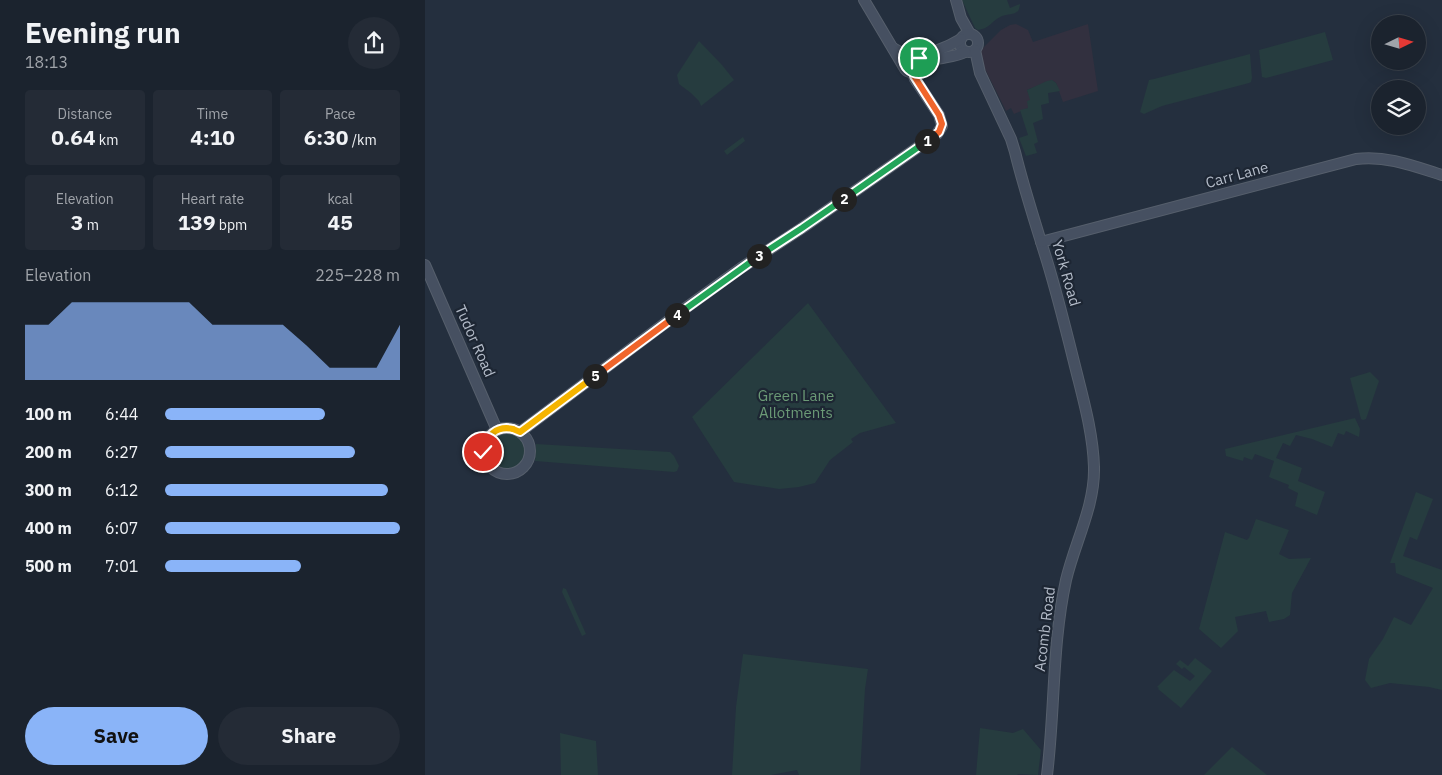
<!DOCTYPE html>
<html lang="en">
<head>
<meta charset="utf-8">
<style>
  :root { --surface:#1b232e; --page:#242b36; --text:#f1f3f6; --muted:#a0a4aa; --line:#39404a; --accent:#8ab4f8 }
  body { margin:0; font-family:"IBM Plex Sans",sans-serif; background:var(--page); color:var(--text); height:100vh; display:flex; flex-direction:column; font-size:19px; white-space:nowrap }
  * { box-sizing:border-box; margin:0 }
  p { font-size:16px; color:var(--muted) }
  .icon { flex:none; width:28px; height:28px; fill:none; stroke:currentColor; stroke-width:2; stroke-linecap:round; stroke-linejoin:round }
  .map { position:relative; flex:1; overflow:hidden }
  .details { display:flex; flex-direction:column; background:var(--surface); width:425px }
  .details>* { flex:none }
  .needle { width:32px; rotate:85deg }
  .buttons { position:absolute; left:946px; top:15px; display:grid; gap:10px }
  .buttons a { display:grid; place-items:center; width:55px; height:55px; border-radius:50%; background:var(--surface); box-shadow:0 5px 20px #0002,0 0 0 1px var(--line); font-size:25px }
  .pin { position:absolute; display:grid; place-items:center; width:42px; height:42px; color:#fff; margin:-21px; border:2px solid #fff; border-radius:50%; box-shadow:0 1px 5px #0007 }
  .km { position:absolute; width:25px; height:25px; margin:-12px; border-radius:50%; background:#222; color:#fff; font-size:14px; line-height:25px; text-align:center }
  .round { display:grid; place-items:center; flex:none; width:52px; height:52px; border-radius:26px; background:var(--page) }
  .summary { display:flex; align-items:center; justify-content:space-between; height:85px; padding:0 25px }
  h1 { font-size:28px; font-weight:700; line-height:38px }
  .figures { display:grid; grid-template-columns:repeat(3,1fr); gap:8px; height:85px; padding:5px 25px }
  .figures div { display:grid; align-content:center; border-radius:5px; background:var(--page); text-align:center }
  .figures b { font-size:21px; font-weight:700 }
  .figures small { font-size:14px; font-weight:400 }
  .figures p { font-size:14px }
  .chart { height:140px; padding:10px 25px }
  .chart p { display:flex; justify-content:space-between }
  .chart svg { width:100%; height:90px; margin-top:5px; fill:var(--accent); opacity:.7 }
  .primary-button { display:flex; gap:10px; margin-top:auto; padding:10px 25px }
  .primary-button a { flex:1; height:58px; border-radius:30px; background:var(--accent); color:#111; font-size:20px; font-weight:700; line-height:58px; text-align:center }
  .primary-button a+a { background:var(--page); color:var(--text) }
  ul { padding:0 25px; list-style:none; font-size:16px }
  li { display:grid; grid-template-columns:80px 60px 1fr; align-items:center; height:38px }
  li i { height:12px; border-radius:6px; background:var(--accent) }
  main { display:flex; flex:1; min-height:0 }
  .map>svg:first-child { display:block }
  .medical { fill:#32303f }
  .green { fill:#263c3f }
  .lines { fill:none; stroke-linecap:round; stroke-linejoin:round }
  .secondary-casing { stroke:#565f6c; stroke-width:12 }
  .secondary { stroke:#465061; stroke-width:10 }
  .split-1-casing { stroke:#fff; stroke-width:10 }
  .split-2-casing { stroke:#fff; stroke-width:10 }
  .split-3-casing { stroke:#fff; stroke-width:10 }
  .split-4-casing { stroke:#fff; stroke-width:10 }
  .split-5-casing { stroke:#fff; stroke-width:10 }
  .split-6-casing { stroke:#fff; stroke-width:10 }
  .split-7-casing { stroke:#fff; stroke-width:10 }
  .split-1 { stroke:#f0652b; stroke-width:6 }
  .split-2 { stroke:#22a559; stroke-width:6 }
  .split-3 { stroke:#22a559; stroke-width:6 }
  .split-4 { stroke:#22a559; stroke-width:6 }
  .split-5 { stroke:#f0652b; stroke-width:6 }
  .split-6 { stroke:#f5b400; stroke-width:6 }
  .split-7 { stroke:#f5b400; stroke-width:6 }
  .labels { text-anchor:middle; stroke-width:4.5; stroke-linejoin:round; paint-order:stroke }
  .street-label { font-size:15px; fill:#b4bcc9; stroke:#1d2633 }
  .park-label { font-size:15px; fill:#6b9a76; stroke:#1d2633 }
</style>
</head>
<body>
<main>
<section class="details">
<div class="summary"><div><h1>Evening run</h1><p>18:13</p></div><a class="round"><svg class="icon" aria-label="share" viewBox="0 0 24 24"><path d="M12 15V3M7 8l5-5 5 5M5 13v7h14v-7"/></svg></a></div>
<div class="figures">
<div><p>Distance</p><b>0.64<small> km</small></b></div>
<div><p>Time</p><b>4:10</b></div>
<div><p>Pace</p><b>6:30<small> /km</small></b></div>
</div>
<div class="figures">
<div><p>Elevation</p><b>3<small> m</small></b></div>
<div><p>Heart rate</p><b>139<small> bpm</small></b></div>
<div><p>kcal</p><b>45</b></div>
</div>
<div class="chart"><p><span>Elevation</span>225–228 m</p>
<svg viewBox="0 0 160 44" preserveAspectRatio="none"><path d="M0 44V17L10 17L20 6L30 6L40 6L50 6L60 6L70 6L80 17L90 17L100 17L110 17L120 27L130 38L140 38L150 38L160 17V44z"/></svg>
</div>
<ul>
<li><b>100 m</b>6:44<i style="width:68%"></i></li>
<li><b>200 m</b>6:27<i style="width:81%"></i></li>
<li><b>300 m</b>6:12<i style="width:95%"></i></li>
<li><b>400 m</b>6:07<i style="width:100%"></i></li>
<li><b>500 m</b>7:01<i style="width:58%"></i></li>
</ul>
<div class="primary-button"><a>Save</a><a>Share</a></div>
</section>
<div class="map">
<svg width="1017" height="775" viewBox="0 0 1017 775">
  <rect width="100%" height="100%" fill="#242f3e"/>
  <!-- medical -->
  <path class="medical" d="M 591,24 L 603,30 L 608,42 L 663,24 L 673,91 L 638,102 L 631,83 L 627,80 L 602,90 L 606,100 L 603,108 L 589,114 L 586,108 L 581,111 L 555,59 L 554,52 L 576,30 L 585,25 Z"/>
  <!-- green -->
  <g class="green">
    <path d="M 537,0 L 582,0 L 585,8 L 595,4 C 595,5 594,10 593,11 C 589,15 582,14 577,16 C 566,21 566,28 553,30 L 550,28 Z"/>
    <path d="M 900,32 L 908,60 L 841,78 L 837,77 L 834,50 Z"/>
    <path d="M 274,41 L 297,65 L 309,80 L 276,106 L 274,101 L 266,93 L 254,84 L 252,75 Z"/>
    <path d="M 825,54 L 827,78 L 826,82 L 824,83 L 737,106 L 719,114 L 715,112 L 724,80 L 729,79 Z"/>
    <path d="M 627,80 L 631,83 L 635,91 L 623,93 L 624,103 L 616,105 L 618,119 L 608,123 L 613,142 L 609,144 L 612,153 L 601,156 L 594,138 L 603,135 L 595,110 L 603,108 L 602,101 L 605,100 L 602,90 L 622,81 Z"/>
    <path d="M 318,137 L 320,141 L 302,155 L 299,151 Z"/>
    <path d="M 383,303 L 471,423 L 435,433 L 426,439 L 428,442 L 405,460 L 390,483 L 374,487 L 354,489 L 309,482 L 267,417 Z"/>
    <path d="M 945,372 L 954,381 L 941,419 L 938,420 L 936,419 L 925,378 Z"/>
    <path d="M 930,418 L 935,429 L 934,437 L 921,431 L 919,435 L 913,433 L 907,447 L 887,439 L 871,435 L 865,446 L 858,443 L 851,458 L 877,468 L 873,481 L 900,492 L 892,515 L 870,506 L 873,493 L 863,488 L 864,485 L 844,477 L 849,461 L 830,454 L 827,460 L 819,457 L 818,461 L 801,456 L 800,449 Z"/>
    <circle cx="82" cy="451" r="18"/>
    <path d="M 111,444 L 245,452 L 249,456 L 254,466 L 252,471 L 249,472 L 110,461 Z"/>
    <path d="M 991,492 L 1008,499 L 992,540 L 985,537 L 978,556 L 1017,570 L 1017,690 L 1004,687 L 965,683 L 946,688 L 940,680 L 944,659 L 958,639 L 969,617 L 986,625 L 1008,588 L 971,573 L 970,563 L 965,563 Z"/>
    <path d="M 831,519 L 864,530 L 854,554 L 864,559 L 886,558 L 867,593 L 865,615 L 859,619 L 844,622 L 841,611 L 810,617 L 813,631 L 796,648 L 774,629 L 800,532 L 822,540 L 824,538 Z"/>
    <path d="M 138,588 L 141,589 L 161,634 L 157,636 L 137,592 Z"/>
    <path d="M 318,654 L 443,669 L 440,689 L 435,775 L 374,775 L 372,770 L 346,775 L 307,775 L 311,707 Z"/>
    <path d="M 770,658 L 787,671 L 756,708 L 733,689 L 734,688 L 732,687 L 749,670 L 765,681 L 770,676 L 759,667 L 757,669 L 751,664 L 755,660 L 763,666 Z"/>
    <path d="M 555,728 L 588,733 L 598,729 L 616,750 L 613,775 L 593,774 L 592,775 L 551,775 Z"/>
    <path d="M 135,733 L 171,741 L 173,775 L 136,775 Z"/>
    <path d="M 807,747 L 842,775 L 779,775 Z"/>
  </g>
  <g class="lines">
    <defs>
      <g id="secondary">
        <path d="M 439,0 L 480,69 L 482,71 L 488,73"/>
        <path d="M 531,0 L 536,18 L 545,34"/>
        <circle cx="544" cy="43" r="9"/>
        <path d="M 468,48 C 472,50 477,54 482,55 C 498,58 523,47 536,39"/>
        <path d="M 550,50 L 555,73 L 586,139 L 590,152 C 599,189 611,225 622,261 C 633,297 642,334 651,370 C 659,402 668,434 669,467 C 670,506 650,542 641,580 C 627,644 630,710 622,775"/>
        <path d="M 488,73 C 496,69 499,63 509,60 C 519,57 530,57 540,52"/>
        <path d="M 616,242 L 931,159 C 961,155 989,166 1017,175"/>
        <path d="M 0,265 L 72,430"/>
        <circle cx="82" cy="451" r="23"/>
        <path d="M 95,432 L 251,315 L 316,268 L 377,228 L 512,134 L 517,126 L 514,115 L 490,79 L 488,73"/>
      </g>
    </defs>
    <!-- secondary casing -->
    <use href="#secondary" class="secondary-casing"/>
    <!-- secondary -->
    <use href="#secondary" class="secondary"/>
  </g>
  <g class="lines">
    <defs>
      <path id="split-1" d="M 494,58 L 495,66 L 493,70 L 488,73 L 489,76 L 514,115 L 517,124 L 514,132 L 502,141"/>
      <path id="split-2" d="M 419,199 L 502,141"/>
      <path id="split-3" d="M 334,256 L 377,228 L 419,199"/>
      <path id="split-4" d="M 252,315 L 334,256"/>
      <path id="split-5" d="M 170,376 L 252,315"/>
      <path id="split-6" d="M 88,429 L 95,432 L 170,376"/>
      <path id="split-7" d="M 58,452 C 60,436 72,425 88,429"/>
    </defs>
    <!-- split-1 casing -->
    <use href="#split-1" class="split-1-casing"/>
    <!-- split-2 casing -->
    <use href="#split-2" class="split-2-casing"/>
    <!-- split-3 casing -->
    <use href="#split-3" class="split-3-casing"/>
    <!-- split-4 casing -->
    <use href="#split-4" class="split-4-casing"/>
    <!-- split-5 casing -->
    <use href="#split-5" class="split-5-casing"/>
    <!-- split-6 casing -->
    <use href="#split-6" class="split-6-casing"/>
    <!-- split-7 casing -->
    <use href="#split-7" class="split-7-casing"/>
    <!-- split-1 -->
    <use href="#split-1" class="split-1"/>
    <!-- split-2 -->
    <use href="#split-2" class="split-2"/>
    <!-- split-3 -->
    <use href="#split-3" class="split-3"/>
    <!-- split-4 -->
    <use href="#split-4" class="split-4"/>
    <!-- split-5 -->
    <use href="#split-5" class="split-5"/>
    <!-- split-6 -->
    <use href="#split-6" class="split-6"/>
    <!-- split-7 -->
    <use href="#split-7" class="split-7"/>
  </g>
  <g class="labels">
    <!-- street labels -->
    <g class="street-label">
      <text transform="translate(812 175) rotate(-15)" y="5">Carr Lane</text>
      <text transform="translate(641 273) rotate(74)" y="5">York Road</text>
      <text transform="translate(50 341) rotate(66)" y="5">Tudor Road</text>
      <text transform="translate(620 629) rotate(-83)" y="5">Acomb Road</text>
    </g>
    <!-- park labels -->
    <g class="park-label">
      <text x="371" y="401">Green Lane<tspan x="371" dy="17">Allotments</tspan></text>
    </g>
  </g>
</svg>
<div class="buttons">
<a><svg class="needle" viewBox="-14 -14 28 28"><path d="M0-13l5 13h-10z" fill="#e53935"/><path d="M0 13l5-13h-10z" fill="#a0a4aa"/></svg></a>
<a><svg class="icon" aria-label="layers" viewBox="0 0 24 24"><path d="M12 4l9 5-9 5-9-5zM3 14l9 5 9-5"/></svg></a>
</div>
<div class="pin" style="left:494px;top:58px;background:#1e9e55"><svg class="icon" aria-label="arrive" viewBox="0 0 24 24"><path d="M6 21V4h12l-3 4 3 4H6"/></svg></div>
<div class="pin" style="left:58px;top:452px;background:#d93025"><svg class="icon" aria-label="check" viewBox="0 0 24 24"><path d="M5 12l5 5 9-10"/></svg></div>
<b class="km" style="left:502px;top:141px">1</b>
<b class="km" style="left:419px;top:199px">2</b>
<b class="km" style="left:334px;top:256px">3</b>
<b class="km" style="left:252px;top:315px">4</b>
<b class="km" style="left:170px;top:376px">5</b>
</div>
</main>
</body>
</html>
